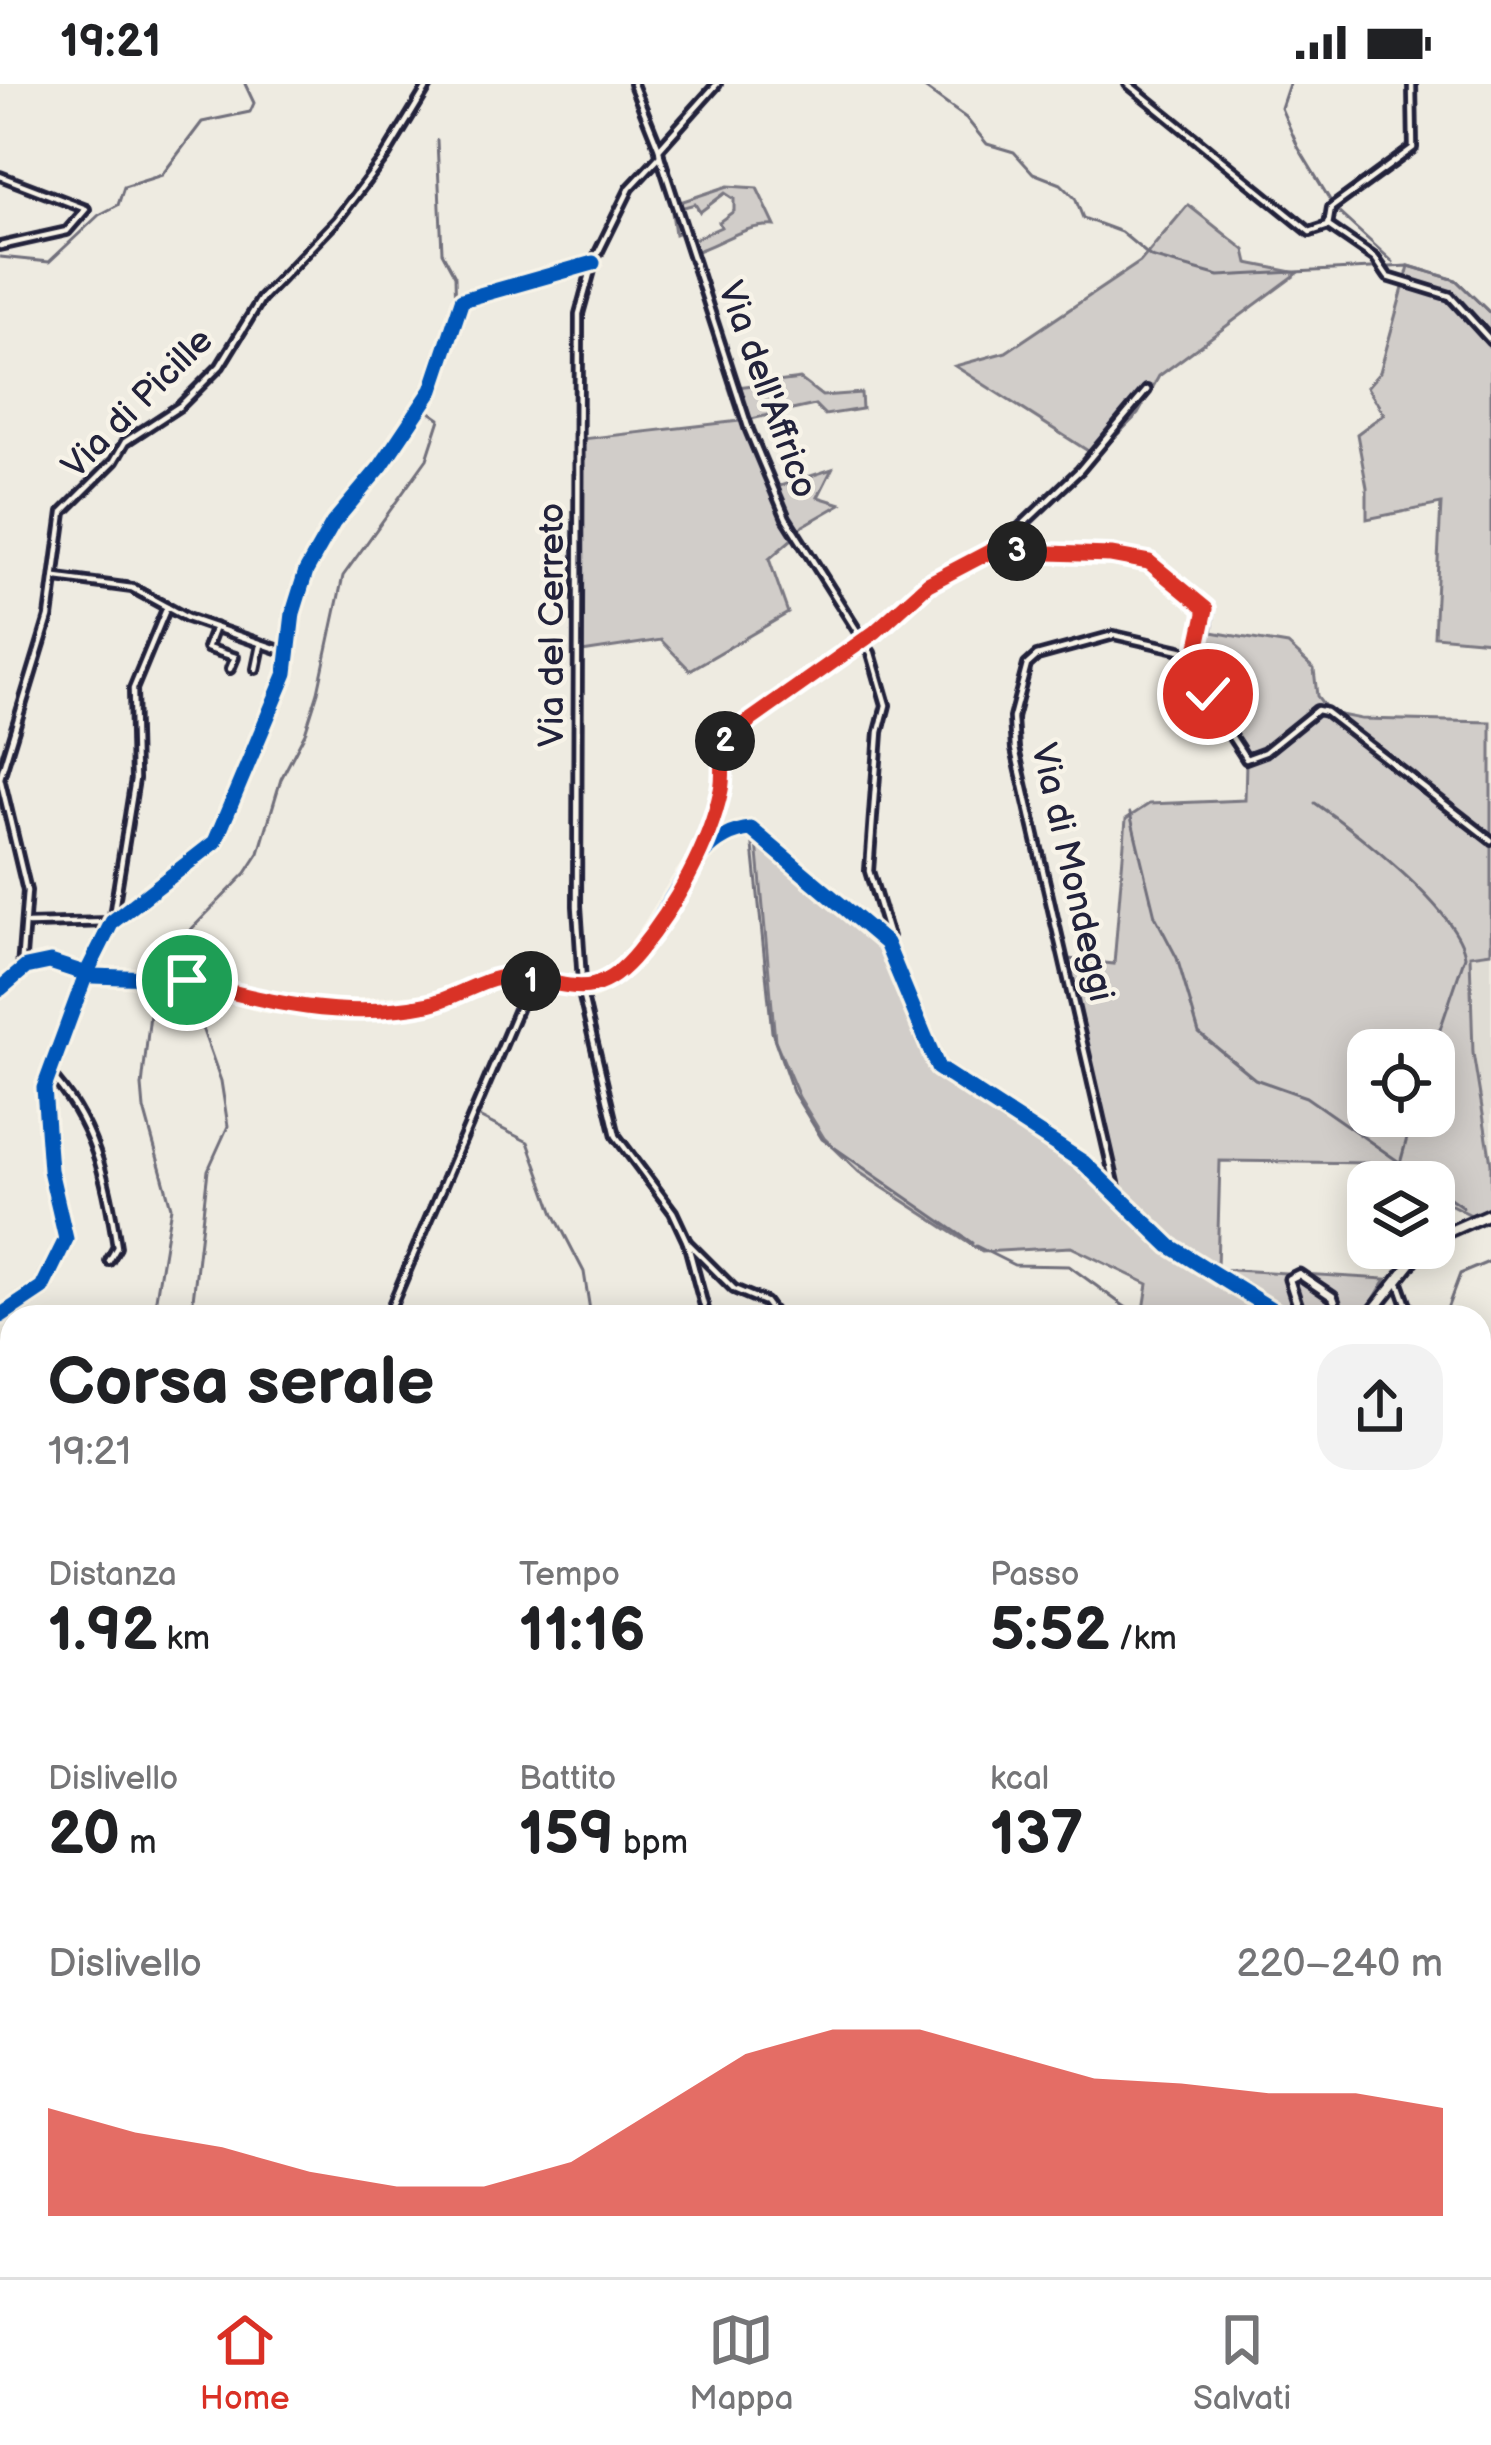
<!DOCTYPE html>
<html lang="it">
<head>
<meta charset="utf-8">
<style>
  :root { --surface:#fff; --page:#f2f2f2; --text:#202124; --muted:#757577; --line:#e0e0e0; --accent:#d93025 }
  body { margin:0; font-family:"Balsamiq Sans",sans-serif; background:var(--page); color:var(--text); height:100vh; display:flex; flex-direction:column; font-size:45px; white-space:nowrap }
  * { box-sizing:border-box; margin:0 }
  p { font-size:39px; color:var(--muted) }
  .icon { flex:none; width:66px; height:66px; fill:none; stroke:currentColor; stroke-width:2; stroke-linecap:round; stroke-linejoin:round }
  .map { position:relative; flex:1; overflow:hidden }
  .details { position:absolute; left:0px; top:1221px; width:1491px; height:972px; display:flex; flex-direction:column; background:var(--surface); border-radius:36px 36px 0 0; box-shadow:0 6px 30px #0003 }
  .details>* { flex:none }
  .controls { position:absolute; left:1347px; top:945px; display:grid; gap:24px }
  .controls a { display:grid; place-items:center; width:108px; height:108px; border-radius:24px; background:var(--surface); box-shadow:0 6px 30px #0003; font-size:60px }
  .pin { position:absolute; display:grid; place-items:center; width:102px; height:102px; color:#fff; margin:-51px; border:6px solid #fff; border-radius:50%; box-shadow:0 3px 12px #0007 }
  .km { position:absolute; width:60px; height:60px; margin:-30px; border-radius:50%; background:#222; color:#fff; font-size:33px; line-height:60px; text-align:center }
  .round { display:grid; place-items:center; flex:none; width:126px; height:126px; border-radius:36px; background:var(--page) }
  .head { display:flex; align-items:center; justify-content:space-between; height:204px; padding:0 48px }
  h1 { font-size:66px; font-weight:600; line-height:90px }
  .figures { display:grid; grid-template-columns:repeat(3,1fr); gap:18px; height:204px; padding:12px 48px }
  .figures div { display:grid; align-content:center }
  .figures b { font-size:60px; font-weight:600 }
  .figures small { font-size:33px; font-weight:400 }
  .figures p { font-size:33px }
  .chart { height:336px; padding:24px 48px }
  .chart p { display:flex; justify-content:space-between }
  .chart svg { width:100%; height:216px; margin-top:12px; fill:var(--accent); opacity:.7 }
  .status { display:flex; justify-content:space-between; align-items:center; height:84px; padding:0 60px; background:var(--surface); direction:ltr }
  .status svg { height:33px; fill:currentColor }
  .menu { display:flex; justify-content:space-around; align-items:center; height:168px; border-top:3px solid var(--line); background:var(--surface); font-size:33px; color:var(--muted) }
  .menu a { display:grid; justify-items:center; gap:6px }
  .menu .active { color:var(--accent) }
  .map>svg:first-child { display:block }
  .built { fill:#dfdcd4 }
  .green { fill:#d1cdc9; stroke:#7a7882; stroke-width:3; fill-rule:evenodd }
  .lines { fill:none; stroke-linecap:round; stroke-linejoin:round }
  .stream { stroke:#716f7b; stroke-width:3 }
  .minor-casing { stroke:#22223b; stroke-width:14 }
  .tertiary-casing { stroke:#22223b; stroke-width:15 }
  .secondary-casing { stroke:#22223b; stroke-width:16 }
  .minor { stroke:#f7f3e8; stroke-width:4.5 }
  .tertiary { stroke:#f7f3e8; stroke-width:6 }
  .secondary { stroke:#f7f3e8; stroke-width:8 }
  .cycleway-casing { stroke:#f7f3e8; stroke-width:22 }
  .cycleway { stroke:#0057b8; stroke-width:15 }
  .route-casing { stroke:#fff; stroke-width:24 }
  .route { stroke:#d93025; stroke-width:15 }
  .labels { text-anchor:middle; stroke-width:9; stroke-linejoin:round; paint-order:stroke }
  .street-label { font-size:36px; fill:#22223b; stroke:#f7f3e8 }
</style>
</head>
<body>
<div class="status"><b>19:21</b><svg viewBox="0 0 49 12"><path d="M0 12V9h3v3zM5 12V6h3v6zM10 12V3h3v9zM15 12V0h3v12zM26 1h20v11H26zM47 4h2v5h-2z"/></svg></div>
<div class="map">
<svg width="1491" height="2193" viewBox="0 0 1491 2193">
  <rect width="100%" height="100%" fill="#eeebe1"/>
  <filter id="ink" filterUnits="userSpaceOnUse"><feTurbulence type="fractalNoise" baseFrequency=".00833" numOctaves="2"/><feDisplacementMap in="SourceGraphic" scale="24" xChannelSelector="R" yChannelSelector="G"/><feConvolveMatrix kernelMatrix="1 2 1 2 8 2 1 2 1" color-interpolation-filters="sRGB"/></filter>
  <g filter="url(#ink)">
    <!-- built -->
    <path class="built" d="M 1491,868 L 1491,1079 L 1473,969 L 1470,870 Z"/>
    <!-- green -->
    <g class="green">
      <path d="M 728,102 L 757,104 L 775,142 C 742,140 721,161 688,170 L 692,156 L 721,143 L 719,138 L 734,127 L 734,115 L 725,109 L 700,128 L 695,120 L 680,124 L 685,146 L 675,150 L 671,121 Z"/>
      <path d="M 1188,121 L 1245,166 L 1248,179 L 1298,189 L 1159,292 L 1138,330 L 1096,372 L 955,282 L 1006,268 L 1140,178 Z"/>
      <path d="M 1409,182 L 1456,196 L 1491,230 L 1491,557 L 1434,552 L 1441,420 L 1367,435 L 1367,404 L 1357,350 L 1384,330 L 1367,303 L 1380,288 Z"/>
      <path d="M 800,295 L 822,312 L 861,309 L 862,325 L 825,331 L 815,321 L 742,337 L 771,405 L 832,385 L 818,413 L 841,420 L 796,446 L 792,455 L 769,475 L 788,529 L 690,586 L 661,556 L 582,568 L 582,355 L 740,337 L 729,304 Z"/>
      <path d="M 1211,526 L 1215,528 L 1212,548 L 1288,561 L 1314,585 L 1317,612 L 1330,629 L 1361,635 L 1491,638 L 1491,868 L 1470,871 L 1473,969 L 1491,1079 L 1491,1125 L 1471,1131 L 1434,1112 L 1434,1098 L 1408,1098 L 1371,1079 L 1220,1077 L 1217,1185 L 1386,1195 L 1363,1233 L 1143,1233 L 1148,1200 L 1071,1163 L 982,1168 L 859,1088 L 824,1054 L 799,1013 L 775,956 L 756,747 L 892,853 L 915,927 L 921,930 L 940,979 L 1073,1064 L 1119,1108 L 1068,875 L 1114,880 L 1126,735 L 1149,720 L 1245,716 L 1246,678 L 1251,676 L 1209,610 L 1200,568 ZM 1368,966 L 1434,966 L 1434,1032 L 1368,1032 Z"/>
      <path d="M 1491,1480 L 1491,1715 L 1479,1710 L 1479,1502 Z"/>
    </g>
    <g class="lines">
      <!-- stream -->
      <g class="stream">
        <path d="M 919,0 L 966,34 L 987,60 L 1014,68 L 1033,89 L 1061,100 L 1075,114 L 1083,134 L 1121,148 L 1151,173 L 1219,192 L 1409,182 L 1456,196 L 1491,230"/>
        <path d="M 1289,0 L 1281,24 L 1298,63 L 1336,126 L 1393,178"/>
        <path d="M 437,56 L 442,168 L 455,192 L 456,229"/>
        <path d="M 0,173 L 49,178 L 99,131 L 118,121 L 124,103 L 162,91 L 202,38 L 250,28 L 254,19 L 245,0"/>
        <path d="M 1315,719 C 1353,745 1459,827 1465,872 L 1433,966"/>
        <path d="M 1130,729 L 1155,832 L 1177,874 L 1199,949 L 1255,995 L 1306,1013 L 1428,1098"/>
        <path d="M 752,752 L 772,948 L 793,1008 L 822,1055 L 972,1159"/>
        <path d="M 162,890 L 178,859 L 246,789 L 259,769 L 281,695 L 305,649 L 318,608 L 343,492 L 427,375 L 440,335 L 417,319 L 436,289"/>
        <path d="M 481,1034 L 528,1058 L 554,1130 L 584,1188 L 591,1233"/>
        <path d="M 1401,1076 L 1413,1032"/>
        <path d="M 1434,1103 L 1463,1123"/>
        <path d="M 976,1162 L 1014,1181 L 1069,1182 L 1139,1233"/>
        <path d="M 153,1233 L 171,1123 L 144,1025 L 142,1002 L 150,930 L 160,898"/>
        <path d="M 191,1233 L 208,1086 L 228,1042 L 221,997 L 191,913"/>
        <path d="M 1444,1233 L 1460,1190 L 1491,1177"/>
        <path d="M 1479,1354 L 1485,1365 L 1491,1417"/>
        <path d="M 1479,1488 L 1491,1451"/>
        <path d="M 0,1766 C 17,1745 7,1720 12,1695"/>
        <path d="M 0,2056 L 12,2063"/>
        <path d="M 197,2181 L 208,2193"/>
        <path d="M 533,2181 L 552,2193"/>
        <path d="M 866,2181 L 875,2193"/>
        <path d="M 0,2191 L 12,2179"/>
        <path d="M 344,2193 L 363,2185 L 430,2181"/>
        <path d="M 573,2193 L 600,2181"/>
        <path d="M 1030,2193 L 1030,2181"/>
      </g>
      <defs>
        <g id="minor">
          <path d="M 633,0 L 659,65"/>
          <path d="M 1128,0 L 1310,148 L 1328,142"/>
          <path d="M 660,72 L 749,346 L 786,434 L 871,569 L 886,621 L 879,648 L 869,787 L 889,853 L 888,863"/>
          <path d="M 0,92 L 86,125 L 67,147 L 0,162"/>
          <path d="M 1328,142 L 1331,124 L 1413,64 L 1412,0"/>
          <path d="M 1330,143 L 1375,174 L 1388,193 L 1450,212 L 1491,257"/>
          <path d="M 996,466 L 1080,386 L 1147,306"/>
          <path d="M 57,494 L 132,504 L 187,534 L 289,569"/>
          <path d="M 215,543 L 207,564 L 235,573 L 230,585"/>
          <path d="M 256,585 L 261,561"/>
          <path d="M 697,772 L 721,708 L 727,652 L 875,548 L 928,500 L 991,467 L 1111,471 L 1149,478 L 1206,525 C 1206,538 1200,549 1198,562 C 1192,601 1227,644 1246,675 L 1265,668 L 1317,626 L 1326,628 L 1491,756"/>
          <path d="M 112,838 L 135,695 L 133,605 L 167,523"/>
          <path d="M 28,840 L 112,838"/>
          <path d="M 21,885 L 27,807 L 0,694 L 49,533 L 63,428 L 114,377 L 125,358 L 180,322 L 220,282 L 261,215 L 337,136 L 386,71 L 429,0"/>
          <path d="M 47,987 C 94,1036 107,1096 117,1163 L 109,1177"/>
          <path d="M 1118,1112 L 1015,665 L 1013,634 L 1027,581 L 1037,572 L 1114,551 L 1198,570"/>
          <path d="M 687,1158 L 734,1205 L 765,1218 L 776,1233"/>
          <path d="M 1399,1199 L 1411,1233"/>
          <path d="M 0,1232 L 42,1204 L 66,1155 L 50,1086 L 44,1004 L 86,890 L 112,838 L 215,758 L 286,589 L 293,529 L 306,487 L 333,439 L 381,382 L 432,306 L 462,216 L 593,179"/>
          <path d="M 387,1233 L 530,897"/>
          <path d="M 707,1233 L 687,1158 L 673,1128 L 616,1052 L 583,913 L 577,822 L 579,230 L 593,179 L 630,104 L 660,72 L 659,65 L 717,0"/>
          <path d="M 241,2181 L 258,2184"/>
          <path d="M 255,2181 L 268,2193"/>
          <path d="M 967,2181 L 972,2193"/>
          <path d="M 307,2193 L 316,2181"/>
          <path d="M 452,2193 L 485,2186 L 488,2193"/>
          <path d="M 651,2193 L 668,2181"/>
        </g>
        <g id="tertiary">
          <path d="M 0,905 L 26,883 L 50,878 L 93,892 L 182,895 L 264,918 L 348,926 L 429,920 L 501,893 L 590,905 C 664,877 675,751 751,745 L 886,859 L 938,984 L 1083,1078 L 1170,1162 L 1284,1233"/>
          <path d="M 1288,1233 L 1298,1223 L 1289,1195 L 1299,1190 L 1333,1213 L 1340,1233"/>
          <path d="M 335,2193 L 356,2181"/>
        </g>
        <g id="secondary">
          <path d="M 1434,1154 L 1491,1129"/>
          <path d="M 1368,1233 L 1423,1164"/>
          <path d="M 0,1955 L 12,1959"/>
        </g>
      </defs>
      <!-- minor casing -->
      <use href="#minor" class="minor-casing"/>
      <!-- tertiary casing -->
      <use href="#tertiary" class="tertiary-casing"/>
      <!-- secondary casing -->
      <use href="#secondary" class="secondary-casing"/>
      <!-- minor -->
      <use href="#minor" class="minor"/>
      <!-- tertiary -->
      <use href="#tertiary" class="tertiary"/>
      <!-- secondary -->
      <use href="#secondary" class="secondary"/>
      <defs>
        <g id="cycleway">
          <path d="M 0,905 L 26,883 L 50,878 L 93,892 L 182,895 L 264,918 L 348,926 L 429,920 L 501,893 L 590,905 C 664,877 675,751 751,745 L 886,859 L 938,984 L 1083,1078 L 1170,1162 L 1284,1233"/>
          <path d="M 0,1232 L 42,1204 L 66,1155 L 50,1086 L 44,1004 L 86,890 L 112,838 L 215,758 L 286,589 L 293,529 L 306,487 L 333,439 L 381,382 L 432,306 L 462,216 L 593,179"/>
        </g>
      </defs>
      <!-- cycleway casing -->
      <use href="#cycleway" class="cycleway-casing"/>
      <!-- cycleway -->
      <use href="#cycleway" class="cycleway"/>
    </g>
  </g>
  <g class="lines" filter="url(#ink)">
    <defs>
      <path id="route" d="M 187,896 C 265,919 347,937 429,920 C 453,915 486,893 507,893 C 566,894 591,926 638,868 C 675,823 709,763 721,706 C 725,688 719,669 728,652 L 875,548 L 928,500 L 991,467 L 1111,471 L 1149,478 L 1206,525 L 1198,562 L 1208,610"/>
    </defs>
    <!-- route casing -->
    <use href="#route" class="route-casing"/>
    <!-- route -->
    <use href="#route" class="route"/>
  </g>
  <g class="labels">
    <!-- street labels -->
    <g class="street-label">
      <text transform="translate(769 305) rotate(70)" y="13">Via dell'Affrico</text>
      <text transform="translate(136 318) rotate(-45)" y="13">Via di Picille</text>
      <text transform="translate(550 541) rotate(-90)" y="13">Via del Cerreto</text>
      <text transform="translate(1074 788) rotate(77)" y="13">Via di Mondeggi</text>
    </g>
  </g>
</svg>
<div class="controls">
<a><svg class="icon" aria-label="locate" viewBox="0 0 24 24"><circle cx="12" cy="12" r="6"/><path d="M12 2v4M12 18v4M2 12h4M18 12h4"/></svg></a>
<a><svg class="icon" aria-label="layers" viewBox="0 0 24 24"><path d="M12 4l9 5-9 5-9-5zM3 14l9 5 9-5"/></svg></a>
</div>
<div class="pin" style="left:187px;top:896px;background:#1e9e55"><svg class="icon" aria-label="arrive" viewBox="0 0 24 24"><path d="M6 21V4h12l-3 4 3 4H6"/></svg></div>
<div class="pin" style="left:1208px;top:610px;background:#d93025"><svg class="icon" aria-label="check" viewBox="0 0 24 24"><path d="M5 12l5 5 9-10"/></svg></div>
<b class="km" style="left:531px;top:897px">1</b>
<b class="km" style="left:725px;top:657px">2</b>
<b class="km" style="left:1017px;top:467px">3</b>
<section class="details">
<div class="head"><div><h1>Corsa serale</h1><p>19:21</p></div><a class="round"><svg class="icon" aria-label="share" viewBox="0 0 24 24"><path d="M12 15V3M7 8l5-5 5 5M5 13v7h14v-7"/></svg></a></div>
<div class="figures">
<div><p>Distanza</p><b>1.92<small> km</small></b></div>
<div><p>Tempo</p><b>11:16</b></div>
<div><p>Passo</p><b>5:52<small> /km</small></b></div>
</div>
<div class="figures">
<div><p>Dislivello</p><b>20<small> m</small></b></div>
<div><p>Battito</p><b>159<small> bpm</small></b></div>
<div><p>kcal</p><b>137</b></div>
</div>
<div class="chart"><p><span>Dislivello</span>220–240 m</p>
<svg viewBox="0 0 160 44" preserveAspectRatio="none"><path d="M0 44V22L10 27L20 30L30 35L40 38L50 38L60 33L70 22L80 11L90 6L100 6L110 11L120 16L130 17L140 19L150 19L160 22V44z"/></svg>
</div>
</section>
</div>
<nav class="menu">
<a class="active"><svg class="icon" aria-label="home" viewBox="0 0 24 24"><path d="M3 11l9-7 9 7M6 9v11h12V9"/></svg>Home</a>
<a><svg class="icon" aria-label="map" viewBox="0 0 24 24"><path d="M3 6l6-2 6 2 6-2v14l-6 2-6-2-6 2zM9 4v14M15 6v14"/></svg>Mappa</a>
<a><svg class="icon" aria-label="saved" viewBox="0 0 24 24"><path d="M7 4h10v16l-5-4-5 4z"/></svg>Salvati</a>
</nav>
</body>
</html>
